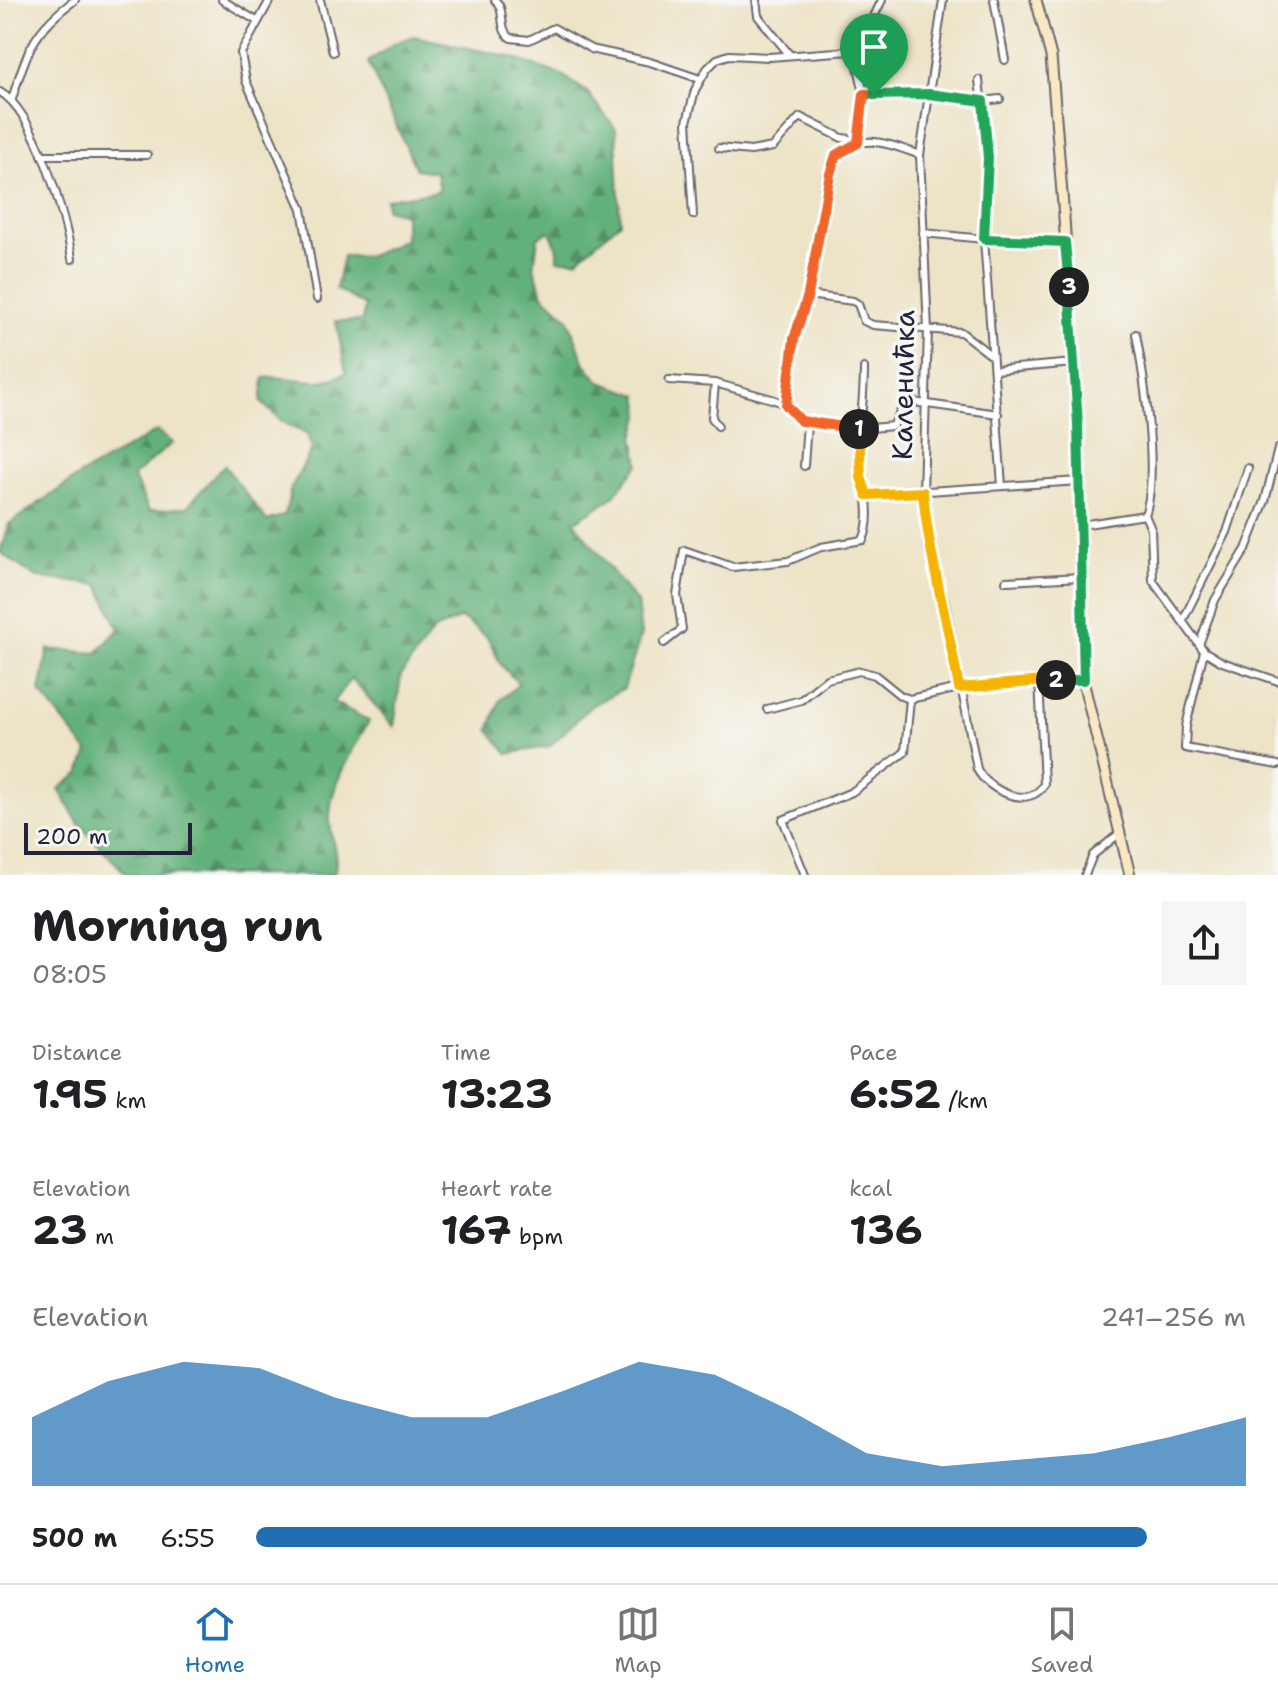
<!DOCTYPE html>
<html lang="en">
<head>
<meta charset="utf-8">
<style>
  :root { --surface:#fff; --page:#f6f6f6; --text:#202124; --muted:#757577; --line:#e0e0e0; --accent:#1f6fb2 }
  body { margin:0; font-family:"Shantell Sans",sans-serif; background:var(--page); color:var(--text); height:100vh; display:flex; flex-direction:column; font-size:30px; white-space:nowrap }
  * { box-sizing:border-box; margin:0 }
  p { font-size:26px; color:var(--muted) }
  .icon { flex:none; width:44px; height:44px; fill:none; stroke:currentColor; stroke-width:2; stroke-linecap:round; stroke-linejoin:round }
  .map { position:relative; height:875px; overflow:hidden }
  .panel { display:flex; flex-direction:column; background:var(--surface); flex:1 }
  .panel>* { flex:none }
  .scale { position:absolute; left:24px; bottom:20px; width:168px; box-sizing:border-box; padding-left:8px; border:4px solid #22223b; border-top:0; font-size:22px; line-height:28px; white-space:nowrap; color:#22223b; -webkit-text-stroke:6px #f6f6f2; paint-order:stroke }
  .pin { position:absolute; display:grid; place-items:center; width:68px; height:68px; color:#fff; margin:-82px -34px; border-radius:50% 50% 50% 0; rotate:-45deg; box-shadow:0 0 8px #0007 }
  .pin .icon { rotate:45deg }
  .km { position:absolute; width:40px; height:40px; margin:-20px; border-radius:50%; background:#222; color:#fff; font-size:22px; line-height:40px; text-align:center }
  .round { display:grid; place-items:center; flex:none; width:84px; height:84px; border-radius:0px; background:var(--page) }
  .summary { display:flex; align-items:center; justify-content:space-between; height:136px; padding:0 32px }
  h1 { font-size:44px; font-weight:700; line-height:60px }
  .stats { display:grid; grid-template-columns:repeat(3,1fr); gap:12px; height:136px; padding:8px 32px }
  .stats div { display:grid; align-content:center }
  .stats b { font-size:40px; font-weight:700 }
  .stats small { font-size:22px; font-weight:400 }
  .stats p { font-size:22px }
  .chart { height:224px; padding:16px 32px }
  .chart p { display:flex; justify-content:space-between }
  .chart svg { width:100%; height:144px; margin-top:8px; fill:var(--accent); opacity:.7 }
  ul { padding:0 32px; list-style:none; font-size:26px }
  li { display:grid; grid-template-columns:128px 96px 1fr; align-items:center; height:60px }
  li i { height:20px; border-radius:10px; background:var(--accent) }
  .tab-bar { display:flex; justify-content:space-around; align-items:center; height:112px; border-top:2px solid var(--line); background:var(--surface); font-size:22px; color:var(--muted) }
  .tab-bar a { display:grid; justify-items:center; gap:4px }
  .tab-bar .current { color:var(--accent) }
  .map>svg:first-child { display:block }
  .forest { fill:url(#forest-firs); stroke:#436a5a; stroke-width:2 }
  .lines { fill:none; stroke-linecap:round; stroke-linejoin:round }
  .minor-casing { stroke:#69666c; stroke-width:10 }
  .secondary-casing { stroke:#69666c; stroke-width:13 }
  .minor { stroke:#fff; stroke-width:6 }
  .secondary { stroke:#fae7c3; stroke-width:9 }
  .split-1-casing { stroke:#fff; stroke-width:16 }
  .split-2-casing { stroke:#fff; stroke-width:16 }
  .split-3-casing { stroke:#fff; stroke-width:16 }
  .split-4-casing { stroke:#fff; stroke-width:16 }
  .split-1 { stroke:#f0652b; stroke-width:10 }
  .split-2 { stroke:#f5b400; stroke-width:10 }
  .split-3 { stroke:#22a559; stroke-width:10 }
  .split-4 { stroke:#22a559; stroke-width:10 }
  .labels { text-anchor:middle; stroke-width:7; stroke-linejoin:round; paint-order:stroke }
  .street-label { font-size:28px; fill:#22223b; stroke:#f6f6f2 }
</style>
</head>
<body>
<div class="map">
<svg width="1278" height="875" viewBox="0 0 1278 875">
  <defs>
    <pattern id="forest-firs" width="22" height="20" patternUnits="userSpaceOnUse" patternTransform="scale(2)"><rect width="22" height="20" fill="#64b17a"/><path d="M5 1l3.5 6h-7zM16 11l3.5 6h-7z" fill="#529065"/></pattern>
  </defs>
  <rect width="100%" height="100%" fill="#f6f6f2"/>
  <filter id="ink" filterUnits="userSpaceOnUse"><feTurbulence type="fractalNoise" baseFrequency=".0125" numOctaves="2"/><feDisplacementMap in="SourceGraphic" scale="16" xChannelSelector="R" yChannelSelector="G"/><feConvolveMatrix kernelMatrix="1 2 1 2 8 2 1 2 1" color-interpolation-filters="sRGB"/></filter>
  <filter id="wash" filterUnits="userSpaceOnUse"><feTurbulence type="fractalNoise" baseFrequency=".006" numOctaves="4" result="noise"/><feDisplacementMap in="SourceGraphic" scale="32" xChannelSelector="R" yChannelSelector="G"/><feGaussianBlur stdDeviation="1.8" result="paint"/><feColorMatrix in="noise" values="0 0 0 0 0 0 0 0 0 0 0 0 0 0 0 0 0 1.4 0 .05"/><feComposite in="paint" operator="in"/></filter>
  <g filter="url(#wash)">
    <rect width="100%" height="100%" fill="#ede3c6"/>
    <!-- forest -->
    <path class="forest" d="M 414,36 L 510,57 L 562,75 L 587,92 L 616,129 L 620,222 L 577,260 L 558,260 L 558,250 L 550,231 L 538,237 L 534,267 L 543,295 L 568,318 L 585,364 L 600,382 L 638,395 L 641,413 L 634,437 L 639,464 L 612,498 L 574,522 L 637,603 L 641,635 L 624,688 L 591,706 L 550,746 L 508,754 L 489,730 L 500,700 L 519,684 L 501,665 L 487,637 L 461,618 L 434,630 L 401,675 L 394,727 L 351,678 L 333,702 L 369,721 C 354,748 332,781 330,813 C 328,835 340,853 334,875 L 127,875 L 80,826 L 59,789 L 80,773 L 88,752 L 40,692 L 48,649 L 97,653 L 119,629 L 99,585 L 35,577 L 0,552 L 9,524 L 80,475 L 157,431 L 172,443 L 133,476 L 149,511 L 187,507 L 224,465 L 267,521 L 285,515 L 291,488 L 312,449 L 307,434 L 282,422 L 261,402 L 264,378 C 297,374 314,390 346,373 L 336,321 L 362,321 L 365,306 L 336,289 L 343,256 L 370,256 L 405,239 L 405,214 L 386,209 L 386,199 L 439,191 L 436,172 L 416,169 L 368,62 L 395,43 Z"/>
  </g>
  <g filter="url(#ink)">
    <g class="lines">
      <defs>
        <g id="minor">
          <path d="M 222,0 L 257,21"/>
          <path d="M 270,0 L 241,53 L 246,81 L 302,209 L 317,299"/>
          <path d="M 320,0 L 333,52"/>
          <path d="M 495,0 C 507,11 497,29 511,38 L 529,40 L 554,28 L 591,49 L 650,62 L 700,79"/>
          <path d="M 756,0 L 758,16 L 789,54"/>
          <path d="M 943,0 L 920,155 L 928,330 L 923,492 L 928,548 L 945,603 L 977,769 C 987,790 1030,811 1044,784 L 1039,679"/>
          <path d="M 994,0 L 1005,60"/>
          <path d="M 854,48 L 864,94 L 858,143"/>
          <path d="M 979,80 L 988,158 L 984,239 L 1002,486"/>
          <path d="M 0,92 C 36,112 66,218 72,259"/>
          <path d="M 864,94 L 929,94 L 983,101 L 1000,99"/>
          <path d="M 12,99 C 27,52 33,30 75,0"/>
          <path d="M 719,148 L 751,151 L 773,147 L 800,117 L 842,138 L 858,140"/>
          <path d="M 42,155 L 147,155"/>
          <path d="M 693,215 L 687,122 L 695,90 L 707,69 L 717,59 L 729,55 L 769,57 L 850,51 L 862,41 L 882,0"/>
          <path d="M 923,233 L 1015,242 L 1065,242"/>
          <path d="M 808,295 L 853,301 L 858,304 L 864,321 L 873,325 L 961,332 L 992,356"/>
          <path d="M 1136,334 C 1144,376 1159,476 1145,515"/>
          <path d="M 994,370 L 1074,363"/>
          <path d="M 669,380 L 715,383 L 775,400 L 786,405 L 801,421 L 860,429 L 893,426 L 906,401 L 998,414"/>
          <path d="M 715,383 L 712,418 L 718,426"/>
          <path d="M 786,405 L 794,339 L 808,295 L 836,155 C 861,131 893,145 920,155"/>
          <path d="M 804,466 L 807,423"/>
          <path d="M 867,495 L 1080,481"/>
          <path d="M 1081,525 L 1145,515 L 1151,529 L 1153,581 L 1204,651 L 1222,662 L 1278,681"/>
          <path d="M 1006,581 L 1081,577"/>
          <path d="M 1183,620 L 1227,532 L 1248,468"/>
          <path d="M 1200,642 L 1215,600 L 1246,549 L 1265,501 L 1278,449"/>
          <path d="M 664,643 L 682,629 L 677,595 L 684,550 L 733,567 L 788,561 L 821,547 L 863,540 C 877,510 856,464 860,430 C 862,409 864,389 864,368"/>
          <path d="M 1204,651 L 1186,726 L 1185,748 L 1278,765"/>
          <path d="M 767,709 L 801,700 L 827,679 L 860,671 L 875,675 L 901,696 L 910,699 L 959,688 L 1039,679 L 1084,680"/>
          <path d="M 805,875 L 783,820 L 852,792 L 905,752 L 910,699"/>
          <path d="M 1085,875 L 1093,855 L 1120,833"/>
        </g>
        <path id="secondary" d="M 1036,0 L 1051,56 L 1064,218 L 1078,424 L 1084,685 L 1130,875"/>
      </defs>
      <!-- minor casing -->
      <use href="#minor" class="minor-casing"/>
      <!-- secondary casing -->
      <use href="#secondary" class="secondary-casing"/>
      <!-- minor -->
      <use href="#minor" class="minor"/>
      <!-- secondary -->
      <use href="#secondary" class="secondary"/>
    </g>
  </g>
  <g class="lines" filter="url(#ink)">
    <defs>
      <path id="split-1" d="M 859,429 L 801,421 L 786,405 L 794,339 L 808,295 L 830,174 L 836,155 L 858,143 L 864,94 L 874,95"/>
      <path id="split-2" d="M 859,429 L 861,477 L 867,495 L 923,492 C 929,558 948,622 959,688 L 1056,680"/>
      <path id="split-3" d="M 1056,680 L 1084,680 L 1078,424 L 1069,287"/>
      <path id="split-4" d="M 874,95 L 929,94 L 983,101 L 988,158 L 984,239 L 1065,242 L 1069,287"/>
    </defs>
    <!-- split-1 casing -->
    <use href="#split-1" class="split-1-casing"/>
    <!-- split-2 casing -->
    <use href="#split-2" class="split-2-casing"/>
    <!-- split-3 casing -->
    <use href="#split-3" class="split-3-casing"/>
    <!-- split-4 casing -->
    <use href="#split-4" class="split-4-casing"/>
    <!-- split-1 -->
    <use href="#split-1" class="split-1"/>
    <!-- split-2 -->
    <use href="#split-2" class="split-2"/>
    <!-- split-3 -->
    <use href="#split-3" class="split-3"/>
    <!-- split-4 -->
    <use href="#split-4" class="split-4"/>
  </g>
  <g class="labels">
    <!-- street labels -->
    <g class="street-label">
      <text transform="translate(903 385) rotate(-89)" y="10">Каленићка</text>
    </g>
  </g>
</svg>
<div class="scale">200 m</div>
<div class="pin" style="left:874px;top:95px;background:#1e9e55"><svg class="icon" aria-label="arrive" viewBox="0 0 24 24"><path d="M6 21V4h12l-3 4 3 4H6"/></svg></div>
<b class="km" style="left:859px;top:429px">1</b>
<b class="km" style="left:1056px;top:680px">2</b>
<b class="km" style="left:1069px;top:287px">3</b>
</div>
<section class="panel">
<div class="summary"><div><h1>Morning run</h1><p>08:05</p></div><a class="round"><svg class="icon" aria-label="share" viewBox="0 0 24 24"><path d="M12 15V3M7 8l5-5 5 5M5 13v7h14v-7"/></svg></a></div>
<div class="stats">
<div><p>Distance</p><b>1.95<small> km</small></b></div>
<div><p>Time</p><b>13:23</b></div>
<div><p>Pace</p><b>6:52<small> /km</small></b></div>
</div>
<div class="stats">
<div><p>Elevation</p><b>23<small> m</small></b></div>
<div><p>Heart rate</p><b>167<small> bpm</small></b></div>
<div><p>kcal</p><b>136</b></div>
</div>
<div class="chart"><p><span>Elevation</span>241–256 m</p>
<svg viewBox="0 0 160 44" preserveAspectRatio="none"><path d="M0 44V23L10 12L20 6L30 8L40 17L50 23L60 23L70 15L80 6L90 10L100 21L110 34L120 38L130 36L140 34L150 29L160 23V44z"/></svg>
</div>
<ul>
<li><b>500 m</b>6:55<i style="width:90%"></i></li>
</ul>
</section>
<nav class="tab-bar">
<a class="current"><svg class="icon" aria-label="home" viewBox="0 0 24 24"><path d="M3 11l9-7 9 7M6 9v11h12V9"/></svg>Home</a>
<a><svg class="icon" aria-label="map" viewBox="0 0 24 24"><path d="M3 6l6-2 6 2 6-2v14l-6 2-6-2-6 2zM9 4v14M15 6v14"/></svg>Map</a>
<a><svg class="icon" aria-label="saved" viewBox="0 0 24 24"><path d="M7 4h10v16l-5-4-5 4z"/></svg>Saved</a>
</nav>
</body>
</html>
